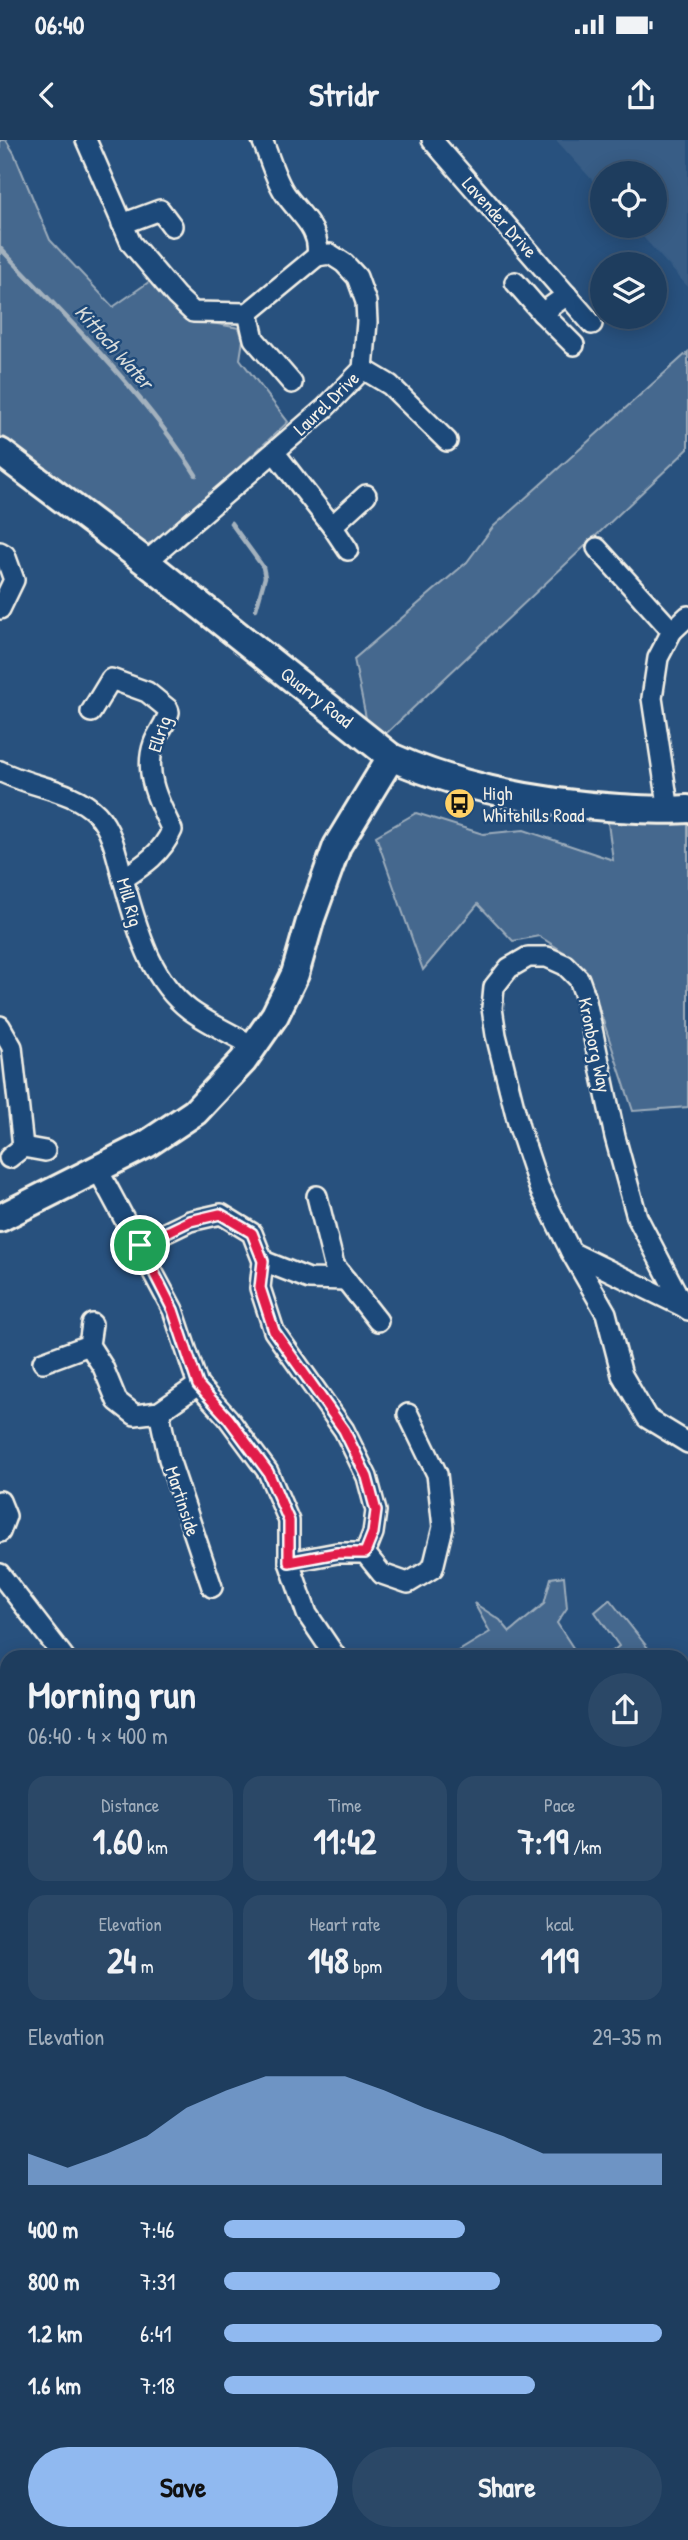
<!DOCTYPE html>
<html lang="en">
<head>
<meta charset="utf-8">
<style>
  :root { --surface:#1e3d5e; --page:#2b4867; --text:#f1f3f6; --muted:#a1aebc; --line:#3c5673; --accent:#90b9f0 }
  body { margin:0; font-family:"Patrick Hand",sans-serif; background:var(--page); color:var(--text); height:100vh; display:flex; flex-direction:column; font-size:26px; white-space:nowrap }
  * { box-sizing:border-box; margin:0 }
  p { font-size:23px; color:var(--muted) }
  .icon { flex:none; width:38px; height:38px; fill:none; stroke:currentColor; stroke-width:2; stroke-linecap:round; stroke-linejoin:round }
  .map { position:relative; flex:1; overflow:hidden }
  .sheet { position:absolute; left:0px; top:1510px; width:690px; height:891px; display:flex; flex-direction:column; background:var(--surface); border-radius:21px 21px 0 0; box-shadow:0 4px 18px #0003,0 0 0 2px var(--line) }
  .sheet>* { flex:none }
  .tools { position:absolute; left:590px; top:21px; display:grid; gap:14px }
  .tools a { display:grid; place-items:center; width:77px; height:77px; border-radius:50%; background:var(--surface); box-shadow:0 4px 18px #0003,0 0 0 2px var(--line); font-size:35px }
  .pin { position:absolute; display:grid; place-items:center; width:60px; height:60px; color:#fff; margin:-30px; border:4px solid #fff; border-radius:50%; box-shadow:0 2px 7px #0007 }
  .round { display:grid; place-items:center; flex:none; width:74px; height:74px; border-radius:37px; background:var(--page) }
  .summary { display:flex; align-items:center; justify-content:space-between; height:119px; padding:0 28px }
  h1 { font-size:38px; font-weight:700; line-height:52px }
  .metrics { display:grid; grid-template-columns:repeat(3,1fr); gap:10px; height:119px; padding:7px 28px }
  .metrics div { display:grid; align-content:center; border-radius:18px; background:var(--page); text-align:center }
  .metrics b { font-size:35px; font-weight:700 }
  .metrics small { font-size:19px; font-weight:400 }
  .metrics p { font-size:19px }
  .chart { height:196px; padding:14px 28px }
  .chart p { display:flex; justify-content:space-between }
  .chart svg { width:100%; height:126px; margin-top:7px; fill:var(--accent); opacity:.7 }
  .cta { display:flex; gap:14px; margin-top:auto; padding:14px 28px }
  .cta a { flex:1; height:80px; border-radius:42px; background:var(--accent); color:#111; font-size:28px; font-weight:700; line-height:80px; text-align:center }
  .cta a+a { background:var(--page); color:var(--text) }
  ul { padding:0 28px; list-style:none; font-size:23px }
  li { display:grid; grid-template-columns:112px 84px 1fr; align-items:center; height:52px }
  li i { height:18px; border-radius:9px; background:var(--accent) }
  .status { display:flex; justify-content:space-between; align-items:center; height:49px; padding:0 35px; background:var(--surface); direction:ltr }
  .status svg { height:19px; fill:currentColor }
  header { display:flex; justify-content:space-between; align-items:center; height:91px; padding:0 28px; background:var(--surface); font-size:32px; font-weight:700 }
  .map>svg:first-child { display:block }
  .built { fill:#375d86 }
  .green { fill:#45688e; stroke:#9cacbb; stroke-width:2 }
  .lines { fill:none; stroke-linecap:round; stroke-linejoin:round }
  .stream { stroke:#a4b2be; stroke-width:4.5 }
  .street-casing { stroke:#f4f1e8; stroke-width:24 }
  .secondary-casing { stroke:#f4f1e8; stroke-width:32 }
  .street { stroke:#1f4a7a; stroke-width:19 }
  .secondary { stroke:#1f4a7a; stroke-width:26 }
  .route-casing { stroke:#fff; stroke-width:14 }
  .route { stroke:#e11d48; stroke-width:9 }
  .labels { text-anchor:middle; stroke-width:5; stroke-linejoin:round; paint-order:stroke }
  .street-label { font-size:19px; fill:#f4f1e8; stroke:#1f4a7a }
  .poi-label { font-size:19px; fill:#f4f1e8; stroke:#1f4a7a; text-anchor:start }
  .water-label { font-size:21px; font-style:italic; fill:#d9dcda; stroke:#1f4a7a }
</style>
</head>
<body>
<div class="status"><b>06:40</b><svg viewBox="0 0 49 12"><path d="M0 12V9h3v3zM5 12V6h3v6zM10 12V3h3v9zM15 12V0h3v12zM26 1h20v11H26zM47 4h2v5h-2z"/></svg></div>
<header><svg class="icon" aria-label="back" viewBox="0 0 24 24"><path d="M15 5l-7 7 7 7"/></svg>Stridr<svg class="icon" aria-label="share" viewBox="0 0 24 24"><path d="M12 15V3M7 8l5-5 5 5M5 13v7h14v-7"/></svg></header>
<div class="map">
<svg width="688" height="2400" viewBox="0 0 688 2400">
  <rect width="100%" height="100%" fill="#28517e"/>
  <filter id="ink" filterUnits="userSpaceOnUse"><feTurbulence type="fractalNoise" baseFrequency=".0143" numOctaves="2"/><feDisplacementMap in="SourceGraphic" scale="14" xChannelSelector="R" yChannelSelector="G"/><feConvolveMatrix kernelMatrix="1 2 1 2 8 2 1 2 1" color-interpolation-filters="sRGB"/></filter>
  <g filter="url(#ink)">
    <!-- built -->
    <path class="built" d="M 556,0 L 688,0 L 688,147 L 633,86 L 654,86 L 654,33 L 602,33 L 602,51 Z"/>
    <!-- green -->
    <g class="green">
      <path d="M 0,0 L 6,0 L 14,13 L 50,100 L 113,167 L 153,139 L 185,178 L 239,188 L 243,200 L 240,219 L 288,282 L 166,395 L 142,407 L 0,300 Z"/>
      <path d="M 688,212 L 688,309 L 376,603 L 367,583 L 354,519 L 467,422 L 493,387 Z"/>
      <path d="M 416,673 L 483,694 L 524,690 L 613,720 L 607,676 L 688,680 L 688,967 L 633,971 L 593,850 L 573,818 L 539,796 L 513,801 L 478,764 L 423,830 L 376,696 Z"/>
      <path d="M 564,1436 L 567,1468 L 557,1483 L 579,1517 L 449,1517 L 490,1492 L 474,1463 L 500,1480 L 510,1492 L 544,1464 L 551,1438 Z"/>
      <path d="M 609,1460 L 610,1460 L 655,1517 L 605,1517 L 619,1506 L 595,1472 Z"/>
      <path d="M 683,1961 L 688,1963 L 688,2400 L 127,2400 L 126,2394 L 682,2394 Z"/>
    </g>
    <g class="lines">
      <!-- stream -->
      <g class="stream">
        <path d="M 0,108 C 69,181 142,250 196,335"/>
        <path d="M 231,383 L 263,427 L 265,437 L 256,469"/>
      </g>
      <defs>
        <g id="street">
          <path d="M 86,0 L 131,103 L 176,156 L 193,172 L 248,173 L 317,116"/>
          <path d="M 432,0 L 592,184"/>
          <path d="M 122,84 L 160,70 L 172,86"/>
          <path d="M 515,142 L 542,173 L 567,155"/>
          <path d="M 248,173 L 254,199 L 292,243"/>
          <path d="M 542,173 L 574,205"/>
          <path d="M 363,229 L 390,245 L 447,301"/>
          <path d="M 275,313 L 332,386 L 366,355"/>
          <path d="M 332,386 L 348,410"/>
          <path d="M 597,408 L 672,491 L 688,476"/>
          <path d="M 0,412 L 5,415 L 14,440 L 0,469"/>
          <path d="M 146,422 L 325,268 L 363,229 L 367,182 L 366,162 L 357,137 L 344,123 L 330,114 L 317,116 C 321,89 300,75 286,55 C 275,40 270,18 262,0"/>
          <path d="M 91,572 L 111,539 L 147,552 L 168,569 L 169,572 C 166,584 158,592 154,603 C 143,633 159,663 172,690 C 162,713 144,725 123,739"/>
          <path d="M 0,631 C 30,647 73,649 97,674 C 113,691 117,718 123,739 C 137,786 148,838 190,870 C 209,884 234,895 255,907"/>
          <path d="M 669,671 L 652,558 L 658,518 L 672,491"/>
          <path d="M 0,886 L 12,907 L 23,1007"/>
          <path d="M 9,1018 L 23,1007 L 45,1011"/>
          <path d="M 98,1030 L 173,1170 L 198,1245 L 228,1278 L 268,1332 L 289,1381 L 289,1422 L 307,1474 L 336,1517"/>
          <path d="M 317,1056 L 334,1125 L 378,1181"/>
          <path d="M 140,1105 L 190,1081 L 221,1074 L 252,1093 L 263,1121 L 260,1148 L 274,1191 L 344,1290 L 367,1337 L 376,1371 L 373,1393 L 365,1413"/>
          <path d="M 571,1112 L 684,1167"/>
          <path d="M 263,1121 L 309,1139 L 346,1140"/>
          <path d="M 688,1170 L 684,1167 L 637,1077 L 615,997 L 585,856 L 579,839 L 565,825 L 547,817 L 528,817 L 509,828 L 494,847 L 492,868 L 496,895 L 519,987 L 539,1047 L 571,1112 L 606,1173 L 622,1235 L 647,1278 L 688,1303"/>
          <path d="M 92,1184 L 89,1205 L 103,1227 L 117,1261 L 135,1275 L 159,1272 L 198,1245"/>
          <path d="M 43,1222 L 89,1205"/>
          <path d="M 159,1272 L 169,1319 L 212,1447"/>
          <path d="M 0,1361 L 6,1376 L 0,1392"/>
          <path d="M 289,1422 L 337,1413 L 365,1413 L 382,1434 L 408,1443 L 433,1428 L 443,1387 L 437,1334 L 408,1274"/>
          <path d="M 0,1434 L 64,1517"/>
          <path d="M 0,1701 L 7,1691"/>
          <path d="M 0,1761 L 7,1796"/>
          <path d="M 682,1796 L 688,1794"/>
          <path d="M 682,1859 L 684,1853"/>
          <path d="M 682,1953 L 688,1954"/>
          <path d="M 0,2071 L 7,2072"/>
          <path d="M 40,2400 L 42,2394"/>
        </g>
        <g id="secondary">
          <path d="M 0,312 L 146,422 L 391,617 C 463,649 540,663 619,668 C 642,669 665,671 688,669"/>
          <path d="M 0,1078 L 147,1004 L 195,972 L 243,921 L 275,875 L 295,834 L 311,778 L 337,706 L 391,617"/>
        </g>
      </defs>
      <!-- street casing -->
      <use href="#street" class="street-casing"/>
      <!-- secondary casing -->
      <use href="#secondary" class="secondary-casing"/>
      <!-- street -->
      <use href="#street" class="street"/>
      <!-- secondary -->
      <use href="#secondary" class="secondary"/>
    </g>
  </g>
  <g class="lines" filter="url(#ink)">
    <defs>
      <path id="route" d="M 220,1074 L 252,1093 L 263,1121 L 260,1148 L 274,1191 L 344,1290 L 367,1337 L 376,1371 L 373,1393 L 365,1413 L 337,1413 L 289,1422 L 289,1381 L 268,1332 L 228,1278 L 198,1245 L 173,1170 L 140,1105 L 190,1081 Z"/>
    </defs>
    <!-- route casing -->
    <use href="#route" class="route-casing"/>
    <!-- route -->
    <use href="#route" class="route"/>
  </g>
  <!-- icons -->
  <defs>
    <symbol id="bus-disc" viewBox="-11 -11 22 22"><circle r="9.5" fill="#ffd166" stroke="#1f4a7a"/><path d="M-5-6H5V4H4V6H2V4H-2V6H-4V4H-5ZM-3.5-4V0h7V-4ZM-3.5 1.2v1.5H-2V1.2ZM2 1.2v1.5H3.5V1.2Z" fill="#111"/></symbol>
  </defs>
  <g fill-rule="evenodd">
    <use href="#bus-disc" x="442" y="646" width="35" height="35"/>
  </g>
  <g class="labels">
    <!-- street labels -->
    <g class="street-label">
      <text transform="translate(500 77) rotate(48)" y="7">Lavender Drive</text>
      <text transform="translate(326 263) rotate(-44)" y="7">Laurel Drive</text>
      <text transform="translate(317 557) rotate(38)" y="7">Quarry Road</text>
      <text transform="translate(159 594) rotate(-72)" y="7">Ellrig</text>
      <text transform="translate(130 762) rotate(74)" y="7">Mill Rig</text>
      <text transform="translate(595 905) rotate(78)" y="7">Kronborg Way</text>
      <text transform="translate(183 1361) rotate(72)" y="7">Martinside</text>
    </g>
    <!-- poi labels -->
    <g class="poi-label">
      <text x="483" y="660">High<tspan x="483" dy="22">Whitehills Road</tspan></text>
    </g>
    <!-- water labels -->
    <g class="water-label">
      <text transform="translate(114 207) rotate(48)" y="7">Kittoch Water</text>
    </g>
  </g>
</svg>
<div class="tools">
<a><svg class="icon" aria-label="locate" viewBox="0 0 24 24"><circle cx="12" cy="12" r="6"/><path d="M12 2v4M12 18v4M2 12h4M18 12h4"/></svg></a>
<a><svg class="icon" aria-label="layers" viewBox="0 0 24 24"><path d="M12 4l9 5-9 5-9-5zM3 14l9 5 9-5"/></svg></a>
</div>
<div class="pin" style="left:140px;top:1105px;background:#1e9e55"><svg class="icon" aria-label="arrive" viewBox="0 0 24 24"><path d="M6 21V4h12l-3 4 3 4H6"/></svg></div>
<section class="sheet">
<div class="summary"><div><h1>Morning run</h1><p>06:40 · 4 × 400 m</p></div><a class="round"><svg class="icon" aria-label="share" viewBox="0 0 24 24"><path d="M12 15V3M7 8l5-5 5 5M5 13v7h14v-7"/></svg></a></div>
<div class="metrics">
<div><p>Distance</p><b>1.60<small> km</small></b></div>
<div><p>Time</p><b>11:42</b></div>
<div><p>Pace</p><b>7:19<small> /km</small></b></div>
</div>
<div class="metrics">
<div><p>Elevation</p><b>24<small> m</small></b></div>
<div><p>Heart rate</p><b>148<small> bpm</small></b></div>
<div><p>kcal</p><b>119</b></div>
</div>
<div class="chart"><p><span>Elevation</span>29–35 m</p>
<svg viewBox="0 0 160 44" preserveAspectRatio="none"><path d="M0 44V33L10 38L20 33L30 27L40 17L50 11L60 6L70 6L80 6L90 11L100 17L110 22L120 27L130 33L140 33L150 33L160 33V44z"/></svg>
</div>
<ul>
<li><b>400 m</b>7:46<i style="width:55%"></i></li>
<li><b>800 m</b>7:31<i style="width:63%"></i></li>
<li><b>1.2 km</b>6:41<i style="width:100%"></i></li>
<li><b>1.6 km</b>7:18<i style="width:71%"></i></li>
</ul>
<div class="cta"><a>Save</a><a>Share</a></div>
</section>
</div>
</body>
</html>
